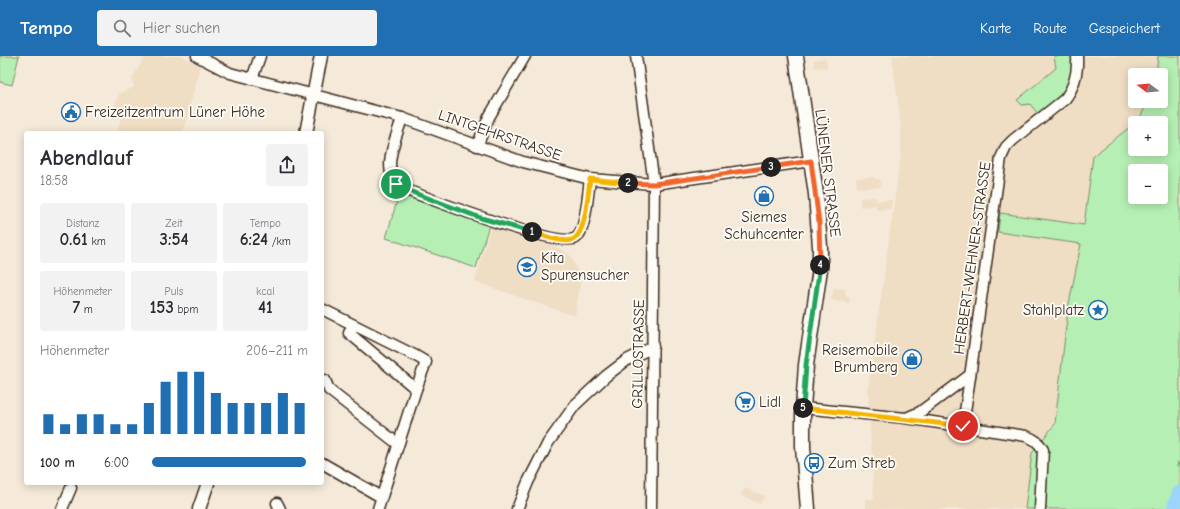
<!DOCTYPE html>
<html lang="de">
<head>
<meta charset="utf-8">
<style>
  :root { --surface:#fff; --page:#f2f2f3; --text:#2b2b33; --muted:#7c7c81; --accent:#1f6fb2 }
  body { margin:0; font-family:"Comic Neue",sans-serif; background:var(--page); color:var(--text); height:100vh; display:flex; flex-direction:column; font-size:15px; white-space:nowrap }
  * { box-sizing:border-box; margin:0 }
  p { font-size:13px; color:var(--muted) }
  .icon { flex:none; width:22px; height:22px; fill:none; stroke:currentColor; stroke-width:2; stroke-linecap:round; stroke-linejoin:round }
  .map { position:relative; flex:1; overflow:hidden }
  .panel { position:absolute; left:24px; top:75px; width:300px; height:354px; display:flex; flex-direction:column; background:var(--surface); border-radius:4px; box-shadow:0 2px 10px #0003 }
  .panel>* { flex:none }
  .needle { width:26px; rotate:286deg }
  .tools { position:absolute; left:1128px; top:12px; display:grid; gap:8px }
  .tools a { display:grid; place-items:center; width:40px; height:40px; border-radius:4px; background:var(--surface); box-shadow:0 2px 10px #0003; font-size:20px }
  .pin { position:absolute; display:grid; place-items:center; width:34px; height:34px; color:#fff; margin:-17px; border:2px solid #fff; border-radius:50%; box-shadow:0 1px 4px #0007 }
  .km { position:absolute; width:20px; height:20px; margin:-10px; border-radius:50%; background:#222; color:#fff; font-size:11px; line-height:20px; text-align:center }
  .round { display:grid; place-items:center; flex:none; width:42px; height:42px; border-radius:4px; background:var(--page) }
  .summary { display:flex; align-items:center; justify-content:space-between; height:68px; padding:0 16px }
  h1 { font-size:22px; font-weight:800; line-height:30px }
  .metrics { display:grid; grid-template-columns:repeat(3,1fr); gap:6px; height:68px; padding:4px 16px }
  .metrics div { display:grid; align-content:center; border-radius:4px; background:var(--page); text-align:center }
  .metrics b { font-size:17px; font-weight:800 }
  .metrics small { font-size:11px; font-weight:400 }
  .metrics p { font-size:11px }
  .chart { height:112px; padding:8px 16px }
  .chart p { display:flex; justify-content:space-between }
  .chart svg { width:100%; height:72px; margin-top:4px; stroke:var(--accent); stroke-width:6 }
  ul { padding:0 16px; list-style:none; font-size:13px }
  li { display:grid; grid-template-columns:64px 48px 1fr; align-items:center; height:30px }
  li i { height:10px; border-radius:5px; background:var(--accent) }
  header { display:flex; align-items:center; gap:24px; box-sizing:border-box; height:56px; padding:0 20px; background:var(--accent); color:#fff }
  header strong { font-size:19px }
  nav { display:flex; gap:22px; margin-inline-start:auto; font-size:14px }
  .search { width:280px; height:36px; background:var(--page); display:flex; align-items:center; gap:10px; box-sizing:border-box; padding:0 14px; border-radius:4px; color:var(--muted); font-size:15px }
  .map>svg:first-child { display:block }
  .built { fill:#efddc4 }
  .green { fill:#b6efb3; stroke:#788c68; fill-rule:evenodd }
  .lines { fill:none; stroke-linecap:round; stroke-linejoin:round }
  .river { stroke:#9bd5fb; stroke-width:17 }
  .minor-casing { stroke:#3b2a1e; stroke-width:13 }
  .tertiary-casing { stroke:#3b2a1e; stroke-width:15 }
  .secondary-casing { stroke:#3b2a1e; stroke-width:17 }
  .minor { stroke:#fdfcf7; stroke-width:10 }
  .tertiary { stroke:#fdfcf7; stroke-width:12 }
  .secondary { stroke:#fdfcf7; stroke-width:14 }
  .split-1-casing { stroke:#fff; stroke-width:8 }
  .split-2-casing { stroke:#fff; stroke-width:8 }
  .split-3-casing { stroke:#fff; stroke-width:8 }
  .split-4-casing { stroke:#fff; stroke-width:8 }
  .split-5-casing { stroke:#fff; stroke-width:8 }
  .split-6-casing { stroke:#fff; stroke-width:8 }
  .split-1 { stroke:#22a559; stroke-width:5 }
  .split-2 { stroke:#f5b400; stroke-width:5 }
  .split-3 { stroke:#f0652b; stroke-width:5 }
  .split-4 { stroke:#f0652b; stroke-width:5 }
  .split-5 { stroke:#22a559; stroke-width:5 }
  .split-6 { stroke:#f5b400; stroke-width:5 }
  .labels { text-anchor:middle; stroke-width:3.5; stroke-linejoin:round; paint-order:stroke }
  .poi-label { font-size:15px; fill:#3b2a1e; stroke:#fdfcf7; text-anchor:start }
  .street-label { font-size:15px; fill:#3b2a1e; stroke:#fdfcf7 }
</style>
</head>
<body>
<header>
<strong>Tempo</strong>
<div class="search"><svg class="icon" aria-label="search" viewBox="0 0 24 24"><circle cx="10" cy="10" r="6"/><path d="M15 15l6 6"/></svg>Hier suchen</div>
<nav><a>Karte</a><a>Route</a><a>Gespeichert</a></nav>
</header>
<div class="map">
<svg width="1180" height="453" viewBox="0 0 1180 453">
  <rect width="100%" height="100%" fill="#f5ead9"/>
  <filter id="ink" filterUnits="userSpaceOnUse"><feTurbulence type="fractalNoise" baseFrequency=".025" numOctaves="2"/><feDisplacementMap in="SourceGraphic" scale="8" xChannelSelector="R" yChannelSelector="G"/><feConvolveMatrix kernelMatrix="1 2 1 2 8 2 1 2 1" color-interpolation-filters="sRGB"/></filter>
  <g filter="url(#ink)">
    <!-- built -->
    <g class="built">
      <path d="M 145,0 L 181,0 L 200,10 L 183,77 L 117,77 L 121,61 L 114,57 L 114,52 L 119,38 L 134,31 L 132,23 Z"/>
      <path d="M 892,0 L 1158,0 L 1156,19 L 1135,19 L 1135,45 L 1148,45 L 1139,64 L 1093,100 L 1083,169 L 1000,158 L 998,176 L 1081,188 L 1068,253 L 1055,368 L 1032,397 L 1025,453 L 866,453 L 866,443 L 874,443 L 868,334 L 901,97 L 901,71 Z"/>
      <path d="M 826,2 L 827,11 L 815,12 L 813,4 Z"/>
      <path d="M 874,121 L 875,123 L 880,123 L 881,131 L 857,132 L 856,122 Z"/>
      <path d="M 876,141 L 876,145 L 892,144 L 891,153 L 876,154 L 876,149 L 860,151 L 860,142 Z"/>
      <path d="M 491,169 L 553,189 L 571,200 L 581,223 L 575,260 L 475,226 Z"/>
      <path d="M 834,232 L 845,233 L 845,240 L 850,240 L 849,247 L 831,244 Z"/>
      <path d="M 745,432 L 764,440 L 760,448 L 741,439 Z"/>
    </g>
    <!-- green -->
    <g class="green">
      <path d="M 0,0 L 19,0 L 12,29 L 0,26 Z"/>
      <path d="M 1054,0 L 1072,0 C 1076,28 1058,42 1038,58 L 1030,48 L 1022,49 L 1017,44 L 1056,12 Z"/>
      <path d="M 1158,0 L 1180,0 L 1180,404 L 1177,410 L 1180,407 L 1180,453 L 1025,453 L 1032,397 L 1055,368 L 1068,253 L 1081,188 L 998,176 L 1000,157 L 1084,169 L 1093,100 L 1135,67 L 1135,93 L 1161,93 L 1161,67 L 1136,67 L 1139,64 L 1148,45 L 1161,45 L 1161,19 L 1156,19 ZM 1135,115 L 1161,115 L 1161,141 L 1135,141 Z"/>
      <path d="M 399,138 L 489,169 L 476,212 L 386,182 Z"/>
    </g>
    <g class="lines">
      <!-- river -->
      <path class="river" d="M 1175,453 L 1180,438"/>
      <defs>
        <g id="minor">
          <path d="M 197,0 L 230,17 L 402,62 L 523,106 L 590,123 L 654,128 L 811,105"/>
          <path d="M 636,0 L 654,128 L 651,453"/>
          <path d="M 252,23 L 260,0"/>
          <path d="M 402,62 C 396,84 379,115 401,132 C 426,141 558,193 576,182 C 586,175 588,136 590,123"/>
          <path d="M 477,90 L 489,61 L 525,0"/>
          <path d="M 322,253 L 416,300 L 426,306 L 416,333 L 378,453"/>
          <path d="M 353,269 L 349,277 L 416,333"/>
          <path d="M 325,324 L 329,334 L 398,388"/>
          <path d="M 803,352 L 906,362 L 1026,380 C 1034,383 1039,386 1043,394 L 1040,453"/>
          <path d="M 906,362 L 920,356 L 970,319"/>
          <path d="M 963,370 L 1001,102 L 1006,91 L 1013,84 L 1065,43 C 1075,30 1078,16 1077,0"/>
          <path d="M 322,407 L 381,441"/>
          <path d="M 277,447 L 280,453"/>
          <path d="M 62,453 L 71,432"/>
          <path d="M 517,453 L 528,426 L 548,387 L 575,349 L 606,320 L 627,304 L 653,291"/>
        </g>
        <g id="tertiary">
          <path d="M 306,77 L 321,0"/>
          <path d="M 199,453 L 208,427"/>
        </g>
        <path id="secondary" d="M 796,0 L 816,138 L 820,191 L 820,213 L 806,309 L 803,352 L 803,391 L 808,453"/>
      </defs>
      <!-- minor casing -->
      <use href="#minor" class="minor-casing"/>
      <!-- tertiary casing -->
      <use href="#tertiary" class="tertiary-casing"/>
      <!-- secondary casing -->
      <use href="#secondary" class="secondary-casing"/>
      <!-- minor -->
      <use href="#minor" class="minor"/>
      <!-- tertiary -->
      <use href="#tertiary" class="tertiary"/>
      <!-- secondary -->
      <use href="#secondary" class="secondary"/>
    </g>
  </g>
  <g class="lines" filter="url(#ink)">
    <defs>
      <path id="split-1" d="M 396,128 L 401,132 L 481,162 L 532,176"/>
      <path id="split-2" d="M 532,176 C 543,179 560,187 572,184 C 586,179 588,137 590,123 L 628,127"/>
      <path id="split-3" d="M 628,127 L 654,128 L 771,111"/>
      <path id="split-4" d="M 771,111 L 811,105 L 819,166 L 820,209"/>
      <path id="split-5" d="M 803,352 L 806,309 L 820,209"/>
      <path id="split-6" d="M 803,352 L 963,370"/>
    </defs>
    <!-- split-1 casing -->
    <use href="#split-1" class="split-1-casing"/>
    <!-- split-2 casing -->
    <use href="#split-2" class="split-2-casing"/>
    <!-- split-3 casing -->
    <use href="#split-3" class="split-3-casing"/>
    <!-- split-4 casing -->
    <use href="#split-4" class="split-4-casing"/>
    <!-- split-5 casing -->
    <use href="#split-5" class="split-5-casing"/>
    <!-- split-6 casing -->
    <use href="#split-6" class="split-6-casing"/>
    <!-- split-1 -->
    <use href="#split-1" class="split-1"/>
    <!-- split-2 -->
    <use href="#split-2" class="split-2"/>
    <!-- split-3 -->
    <use href="#split-3" class="split-3"/>
    <!-- split-4 -->
    <use href="#split-4" class="split-4"/>
    <!-- split-5 -->
    <use href="#split-5" class="split-5"/>
    <!-- split-6 -->
    <use href="#split-6" class="split-6"/>
  </g>
  <!-- icons -->
  <defs>
    <symbol id="civic-ring" viewBox="-11 -11 22 22"><circle r="9.5" fill="#fdfcf7" stroke="#1f6fb2" stroke-width="1.5"/><path d="M-.6-6.5H3V-4.5H.6V-3L4-1V1h2V6H-6V1h2V-1L-.6-3ZM-1.2 2.5V6h2.4V2.5Z" fill="#1f6fb2"/></symbol>
    <symbol id="shop-ring" viewBox="-11 -11 22 22"><circle r="9.5" fill="#fdfcf7" stroke="#1f6fb2" stroke-width="1.5"/><path d="M-5-2.5h2.3a2.7 3.5 0 0 1 5.4 0H5L5.5 6h-11ZM-1.5-2.5h3a1.5 2.3 0 0 0-3 0Z" fill="#1f6fb2"/></symbol>
    <symbol id="school-ring" viewBox="-11 -11 22 22"><circle r="9.5" fill="#fdfcf7" stroke="#1f6fb2" stroke-width="1.5"/><path d="M0-5L7-2L0 1L-7-2ZM-4 1L0 2.5L4 1V4Q0 6-4 4Z" fill="#1f6fb2"/></symbol>
    <symbol id="sight-ring" viewBox="-11 -11 22 22"><circle r="9.5" fill="#fdfcf7" stroke="#1f6fb2" stroke-width="1.5"/><path d="M0-6L1.8-2.2L6-1.7L2.9 1.2L3.7 5.4L0 3.3L-3.7 5.4L-2.9 1.2L-6-1.7L-1.8-2.2Z" fill="#1f6fb2"/></symbol>
    <symbol id="supermarket-ring" viewBox="-11 -11 22 22"><circle r="9.5" fill="#fdfcf7" stroke="#1f6fb2" stroke-width="1.5"/><path d="M-6-5.5h2.5l.6 2H6L4.5 2H-2.5L-4.4-4H-6ZM-1.5 3.2a1.3 1.3 0 1 0 .1 0ZM3 3.2a1.3 1.3 0 1 0 .1 0Z" fill="#1f6fb2"/></symbol>
    <symbol id="bus-ring" viewBox="-11 -11 22 22"><circle r="9.5" fill="#fdfcf7" stroke="#1f6fb2" stroke-width="1.5"/><path d="M-5-6H5V4H4V6H2V4H-2V6H-4V4H-5ZM-3.5-4V0h7V-4ZM-3.5 1.2v1.5H-2V1.2ZM2 1.2v1.5H3.5V1.2Z" fill="#1f6fb2"/></symbol>
  </defs>
  <g fill-rule="evenodd">
    <use href="#civic-ring" x="60" y="45" width="22" height="22"/>
    <use href="#shop-ring" x="753" y="129" width="22" height="22"/>
    <use href="#school-ring" x="516" y="200" width="22" height="22"/>
    <use href="#sight-ring" x="1087" y="243" width="22" height="22"/>
    <use href="#shop-ring" x="901" y="292" width="22" height="22"/>
    <use href="#supermarket-ring" x="734" y="335" width="22" height="22"/>
    <use href="#bus-ring" x="803" y="396" width="22" height="22"/>
  </g>
  <g class="labels">
    <!-- poi labels -->
    <g class="poi-label">
      <text x="85" y="61">Freizeitzentrum Lüner Höhe</text>
      <text x="764" y="166" text-anchor="middle">Siemes<tspan x="764" dy="17">Schuhcenter</tspan></text>
      <text x="541" y="207">Kita<tspan x="541" dy="17">Spurensucher</tspan></text>
      <text x="1084" y="259" text-anchor="end">Stahlplatz</text>
      <text x="898" y="299" text-anchor="end">Reisemobile<tspan x="898" dy="17">Brumberg</tspan></text>
      <text x="759" y="351">Lidl</text>
      <text x="828" y="412">Zum Streb</text>
    </g>
    <!-- street labels -->
    <g class="street-label">
      <text transform="translate(500 79) rotate(19)" y="5">LINTGEHRSTRASSE</text>
      <text transform="translate(828 117) rotate(83)" y="5">LÜNENER STRASSE</text>
      <text transform="translate(972 202) rotate(-82)" y="5">HERBERT-WEHNER-STRASSE</text>
      <text transform="translate(638 298) rotate(-89)" y="5">GRILLOSTRASSE</text>
    </g>
  </g>
</svg>
<div class="tools">
<a><svg class="needle" viewBox="-14 -14 28 28"><path d="M0-13l5 13h-10z" fill="#e53935"/><path d="M0 13l5-13h-10z" fill="#7c7c81"/></svg></a>
<a>+</a>
<a>−</a>
</div>
<div class="pin" style="left:396px;top:128px;background:#1e9e55"><svg class="icon" aria-label="arrive" viewBox="0 0 24 24"><path d="M6 21V4h12l-3 4 3 4H6"/></svg></div>
<div class="pin" style="left:963px;top:370px;background:#d93025"><svg class="icon" aria-label="check" viewBox="0 0 24 24"><path d="M5 12l5 5 9-10"/></svg></div>
<b class="km" style="left:532px;top:176px">1</b>
<b class="km" style="left:628px;top:127px">2</b>
<b class="km" style="left:771px;top:111px">3</b>
<b class="km" style="left:820px;top:209px">4</b>
<b class="km" style="left:803px;top:352px">5</b>
<section class="panel">
<div class="summary"><div><h1>Abendlauf</h1><p>18:58</p></div><a class="round"><svg class="icon" aria-label="share" viewBox="0 0 24 24"><path d="M12 15V3M7 8l5-5 5 5M5 13v7h14v-7"/></svg></a></div>
<div class="metrics">
<div><p>Distanz</p><b>0.61<small> km</small></b></div>
<div><p>Zeit</p><b>3:54</b></div>
<div><p>Tempo</p><b>6:24<small> /km</small></b></div>
</div>
<div class="metrics">
<div><p>Höhenmeter</p><b>7<small> m</small></b></div>
<div><p>Puls</p><b>153<small> bpm</small></b></div>
<div><p>kcal</p><b>41</b></div>
</div>
<div class="chart"><p><span>Höhenmeter</span>206–211 m</p>
<svg viewBox="0 0 160 44" preserveAspectRatio="none"><path d="M5 44V32M15 44V38M25 44V32M35 44V32M45 44V38M55 44V38M65 44V25M75 44V12M85 44V6M95 44V6M105 44V19M115 44V25M125 44V25M135 44V25M145 44V19M155 44V25"/></svg>
</div>
<ul>
<li><b>100 m</b>6:00<i style="width:99%"></i></li>
</ul>
</section>
</div>
</body>
</html>
